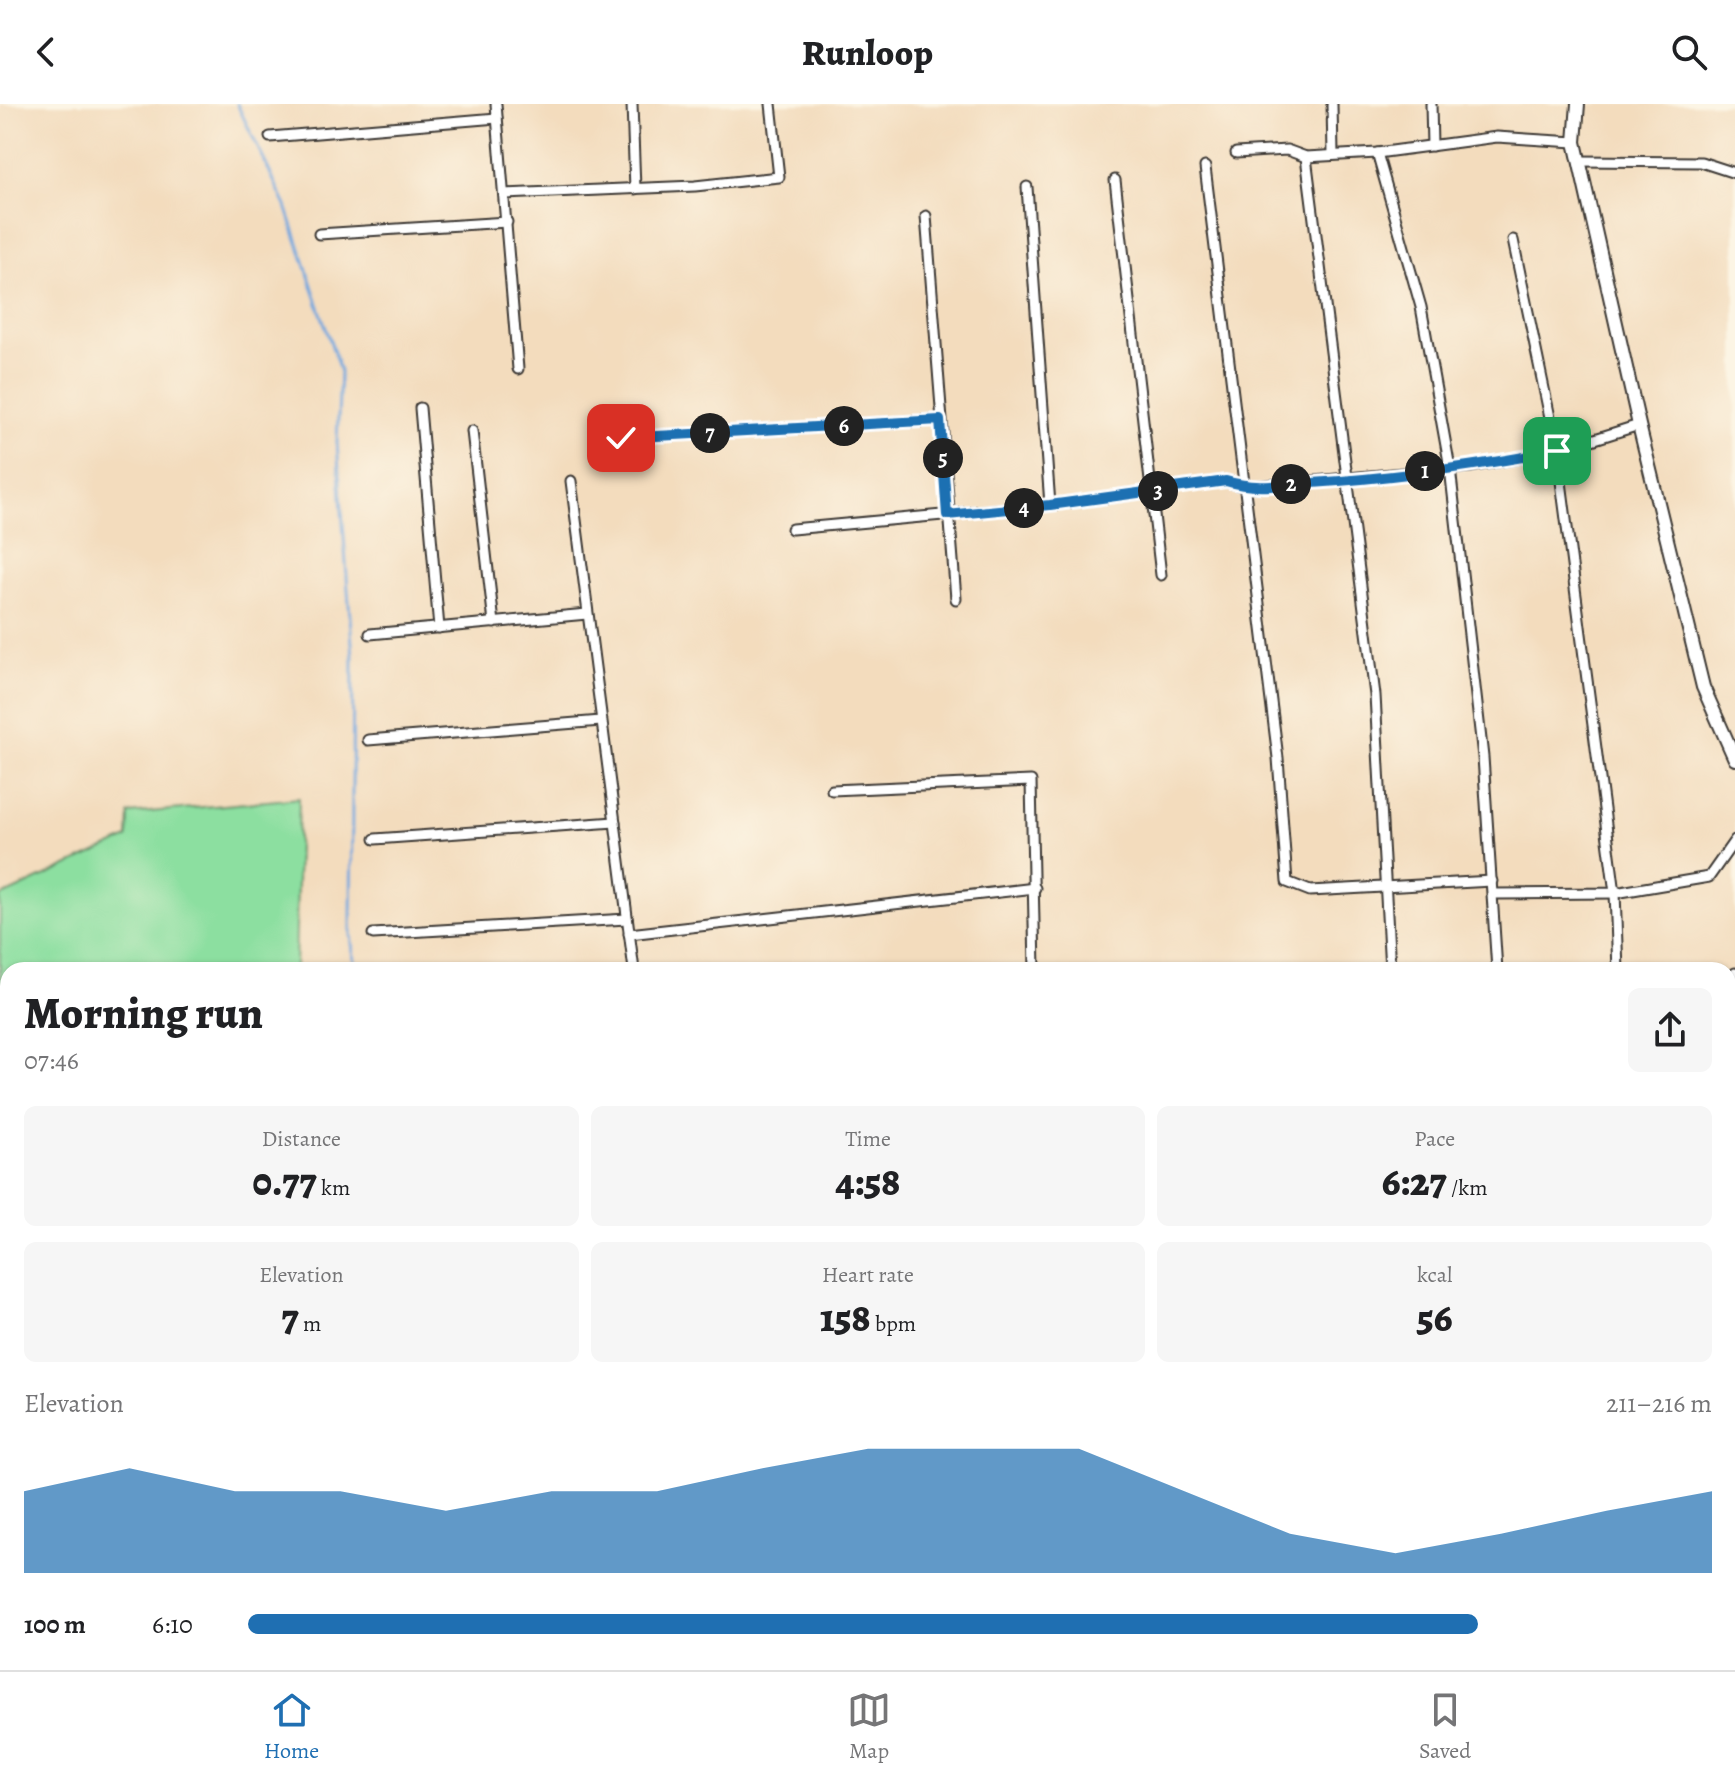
<!DOCTYPE html>
<html lang="en">
<head>
<meta charset="utf-8">
<style>
  :root { --surface:#fff; --page:#f6f6f6; --text:#202124; --muted:#757577; --line:#e0e0e0; --accent:#1f6fb2 }
  body { margin:0; font-family:Alegreya,serif; background:var(--page); color:var(--text); height:100vh; display:flex; flex-direction:column; font-size:30px; white-space:nowrap }
  * { box-sizing:border-box; margin:0 }
  p { font-size:26px; color:var(--muted) }
  .icon { flex:none; width:44px; height:44px; fill:none; stroke:currentColor; stroke-width:2; stroke-linecap:round; stroke-linejoin:round }
  .map { position:relative; flex:1; overflow:hidden }
  .details { position:absolute; left:0px; top:858px; width:1736px; height:708px; display:flex; flex-direction:column; background:var(--surface); border-radius:24px 24px 0 0; box-shadow:0 2px 6px #0004 }
  .details>* { flex:none }
  .pin { position:absolute; display:grid; place-items:center; width:68px; height:68px; color:#fff; margin:-34px; border-radius:16px; box-shadow:0 4px 12px #0006 }
  .km { position:absolute; width:40px; height:40px; margin:-20px; border-radius:50%; background:#222; color:#fff; font-size:22px; line-height:40px; text-align:center }
  .round { display:grid; place-items:center; flex:none; width:84px; height:84px; border-radius:12px; background:var(--page) }
  .overview { display:flex; align-items:center; justify-content:space-between; height:136px; padding:0 24px }
  h1 { font-size:44px; font-weight:800; line-height:60px }
  .stats { display:grid; grid-template-columns:repeat(3,1fr); gap:12px; height:136px; padding:8px 24px }
  .stats div { display:grid; align-content:center; border-radius:12px; background:var(--page); text-align:center }
  .stats b { font-size:40px; font-weight:800 }
  .stats small { font-size:22px; font-weight:400 }
  .stats p { font-size:22px }
  .chart { height:224px; padding:16px 24px }
  .chart p { display:flex; justify-content:space-between }
  .chart svg { width:100%; height:144px; margin-top:8px; fill:var(--accent); opacity:.7 }
  ul { padding:0 24px; list-style:none; font-size:26px }
  li { display:grid; grid-template-columns:128px 96px 1fr; align-items:center; height:60px }
  li i { height:20px; border-radius:10px; background:var(--accent) }
  header { display:flex; justify-content:space-between; align-items:center; height:104px; padding:0 24px; background:var(--surface); font-size:36px; font-weight:800 }
  .dock { display:flex; justify-content:space-around; align-items:center; height:112px; border-top:2px solid var(--line); background:var(--surface); font-size:22px; color:var(--muted) }
  .dock a { display:grid; justify-items:center; gap:4px }
  .dock .current { color:var(--accent) }
  .map>svg:first-child { display:block }
  .green { fill:#8cdfa0; stroke:#547e5e; stroke-width:2 }
  .lines { fill:none; stroke-linecap:round; stroke-linejoin:round }
  .stream { stroke:#70a6de; stroke-width:3 }
  .minor-casing { stroke:#3c3934; stroke-width:13 }
  .tertiary-casing { stroke:#3c3934; stroke-width:16 }
  .secondary-casing { stroke:#3c3934; stroke-width:18 }
  .minor { stroke:#fff; stroke-width:9 }
  .tertiary { stroke:#fff; stroke-width:12 }
  .secondary { stroke:#fde4d1; stroke-width:14 }
  .rail { stroke:#1c1c1c; stroke-width:3; stroke-dasharray:12 6; stroke-linecap:butt }
  .route-casing { stroke:#fff; stroke-width:16 }
  .route { stroke:#1f6fb2; stroke-width:10 }
</style>
</head>
<body>
<header><svg class="icon" aria-label="back" viewBox="0 0 24 24"><path d="M15 5l-7 7 7 7"/></svg>Runloop<svg class="icon" aria-label="search" viewBox="0 0 24 24"><circle cx="10" cy="10" r="6"/><path d="M15 15l6 6"/></svg></header>
<div class="map">
<svg width="1735" height="1566" viewBox="0 0 1735 1566">
  <rect width="100%" height="100%" fill="#fcf5e5"/>
  <filter id="ink" filterUnits="userSpaceOnUse"><feTurbulence type="fractalNoise" baseFrequency=".0125" numOctaves="2"/><feDisplacementMap in="SourceGraphic" scale="16" xChannelSelector="R" yChannelSelector="G"/><feConvolveMatrix kernelMatrix="1 2 1 2 8 2 1 2 1" color-interpolation-filters="sRGB"/></filter>
  <filter id="wash" filterUnits="userSpaceOnUse"><feTurbulence type="fractalNoise" baseFrequency=".006" numOctaves="4" result="noise"/><feDisplacementMap in="SourceGraphic" scale="32" xChannelSelector="R" yChannelSelector="G"/><feGaussianBlur stdDeviation="1.8" result="paint"/><feColorMatrix in="noise" values="0 0 0 0 0 0 0 0 0 0 0 0 0 0 0 0 0 1.4 0 .05"/><feComposite in="paint" operator="in"/></filter>
  <g filter="url(#wash)">
    <rect width="100%" height="100%" fill="#f3dcbd"/>
    <!-- green -->
    <path class="green" d="M 299,694 L 295,866 L 8,866 L 8,1169 L 0,1163 L 0,793 L 128,734 L 129,710 Z"/>
    <g class="lines">
      <!-- stream -->
      <g class="stream">
        <path d="M 237,0 L 286,102 L 340,267 L 337,339 L 353,553 L 351,830 L 355,866"/>
        <path d="M 294,1558 L 295,1566"/>
      </g>
    </g>
  </g>
  <g filter="url(#ink)">
    <g class="lines">
      <defs>
        <g id="minor">
          <path d="M 496,0 L 518,265"/>
          <path d="M 632,0 L 635,85"/>
          <path d="M 1332,0 L 1333,51"/>
          <path d="M 1431,0 L 1432,42"/>
          <path d="M 270,33 L 497,14"/>
          <path d="M 1236,49 L 1287,46 L 1306,53 L 1377,49 L 1497,33 L 1575,38"/>
          <path d="M 1377,49 L 1421,203 L 1450,364 L 1483,653 L 1497,866"/>
          <path d="M 1306,53 L 1375,591 L 1390,866"/>
          <path d="M 1579,57 L 1701,58 L 1735,69"/>
          <path d="M 1205,63 L 1278,654 L 1287,778 L 1310,787 L 1492,777"/>
          <path d="M 1115,76 L 1161,471"/>
          <path d="M 1027,83 L 1050,401"/>
          <path d="M 504,90 L 695,82 L 779,73 L 771,0"/>
          <path d="M 926,112 L 956,495"/>
          <path d="M 319,130 L 507,118"/>
          <path d="M 1513,136 L 1557,347 L 1615,789 L 1618,866"/>
          <path d="M 420,304 L 439,524"/>
          <path d="M 472,327 L 494,519"/>
          <path d="M 621,334 L 940,316"/>
          <path d="M 571,377 L 634,866"/>
          <path d="M 792,425 L 1050,401 L 1226,377 L 1246,383 L 1470,363 L 1557,347 L 1639,321"/>
          <path d="M 370,530 L 587,510"/>
          <path d="M 368,636 L 601,617"/>
          <path d="M 832,686 L 1031,677 L 1035,866"/>
          <path d="M 375,735 L 615,718"/>
          <path d="M 1493,790 L 1615,789 L 1709,773 L 1735,736"/>
          <path d="M 373,830 L 627,815"/>
          <path d="M 629,830 L 1035,784"/>
          <path d="M 1728,884 L 1735,869"/>
          <path d="M 1728,1221 L 1735,1210"/>
          <path d="M 0,1417 L 8,1418"/>
          <path d="M 1728,1553 L 1735,1554"/>
          <path d="M 311,1558 L 312,1566"/>
          <path d="M 833,1558 L 833,1566"/>
          <path d="M 1311,1558 L 1312,1566"/>
          <path d="M 1442,1558 L 1442,1566"/>
          <path d="M 8,1566 L 9,1558"/>
          <path d="M 67,1566 L 69,1558"/>
          <path d="M 171,1566 L 173,1558"/>
          <path d="M 258,1566 L 259,1558"/>
          <path d="M 449,1566 L 449,1558"/>
          <path d="M 546,1566 L 546,1558"/>
          <path d="M 643,1566 L 643,1558"/>
          <path d="M 761,1566 L 762,1558"/>
          <path d="M 1002,1566 L 1003,1558"/>
          <path d="M 1188,1566 L 1189,1558"/>
        </g>
        <path id="tertiary" d="M 1578,0 L 1575,38 L 1639,321 L 1703,583 L 1735,655"/>
        <g id="secondary">
          <path d="M 0,1203 L 8,1208"/>
          <path d="M 1728,1354 L 1735,1354"/>
          <path d="M 1728,1364 L 1735,1364"/>
        </g>
      </defs>
      <!-- minor casing -->
      <use href="#minor" class="minor-casing"/>
      <!-- tertiary casing -->
      <use href="#tertiary" class="tertiary-casing"/>
      <!-- secondary casing -->
      <use href="#secondary" class="secondary-casing"/>
      <!-- minor -->
      <use href="#minor" class="minor"/>
      <!-- tertiary -->
      <use href="#tertiary" class="tertiary"/>
      <!-- secondary -->
      <use href="#secondary" class="secondary"/>
      <!-- rail -->
      <g class="rail">
        <path d="M 0,1347 L 8,1347"/>
        <path d="M 1728,1455 L 1735,1455"/>
      </g>
    </g>
  </g>
  <g class="lines" filter="url(#ink)">
    <defs>
      <path id="route" d="M 621,334 L 940,316 L 947,411 L 1050,401 L 1226,377 C 1254,386 1283,381 1312,379 C 1394,374 1476,362 1557,347"/>
    </defs>
    <!-- route casing -->
    <use href="#route" class="route-casing"/>
    <!-- route -->
    <use href="#route" class="route"/>
  </g>
</svg>
<div class="pin" style="left:1557px;top:347px;background:#1e9e55"><svg class="icon" aria-label="arrive" viewBox="0 0 24 24"><path d="M6 21V4h12l-3 4 3 4H6"/></svg></div>
<div class="pin" style="left:621px;top:334px;background:#d93025"><svg class="icon" aria-label="check" viewBox="0 0 24 24"><path d="M5 12l5 5 9-10"/></svg></div>
<b class="km" style="left:1425px;top:367px">1</b>
<b class="km" style="left:1291px;top:380px">2</b>
<b class="km" style="left:1158px;top:387px">3</b>
<b class="km" style="left:1024px;top:404px">4</b>
<b class="km" style="left:943px;top:354px">5</b>
<b class="km" style="left:844px;top:322px">6</b>
<b class="km" style="left:710px;top:329px">7</b>
<section class="details">
<div class="overview"><div><h1>Morning run</h1><p>07:46</p></div><a class="round"><svg class="icon" aria-label="share" viewBox="0 0 24 24"><path d="M12 15V3M7 8l5-5 5 5M5 13v7h14v-7"/></svg></a></div>
<div class="stats">
<div><p>Distance</p><b>0.77<small> km</small></b></div>
<div><p>Time</p><b>4:58</b></div>
<div><p>Pace</p><b>6:27<small> /km</small></b></div>
</div>
<div class="stats">
<div><p>Elevation</p><b>7<small> m</small></b></div>
<div><p>Heart rate</p><b>158<small> bpm</small></b></div>
<div><p>kcal</p><b>56</b></div>
</div>
<div class="chart"><p><span>Elevation</span>211–216 m</p>
<svg viewBox="0 0 160 44" preserveAspectRatio="none"><path d="M0 44V19L10 12L20 19L30 19L40 25L50 19L60 19L70 12L80 6L90 6L100 6L110 19L120 32L130 38L140 32L150 25L160 19V44z"/></svg>
</div>
<ul>
<li><b>100 m</b>6:10<i style="width:84%"></i></li>
</ul>
</section>
</div>
<nav class="dock">
<a class="current"><svg class="icon" aria-label="home" viewBox="0 0 24 24"><path d="M3 11l9-7 9 7M6 9v11h12V9"/></svg>Home</a>
<a><svg class="icon" aria-label="map" viewBox="0 0 24 24"><path d="M3 6l6-2 6 2 6-2v14l-6 2-6-2-6 2zM9 4v14M15 6v14"/></svg>Map</a>
<a><svg class="icon" aria-label="saved" viewBox="0 0 24 24"><path d="M7 4h10v16l-5-4-5 4z"/></svg>Saved</a>
</nav>
</body>
</html>
